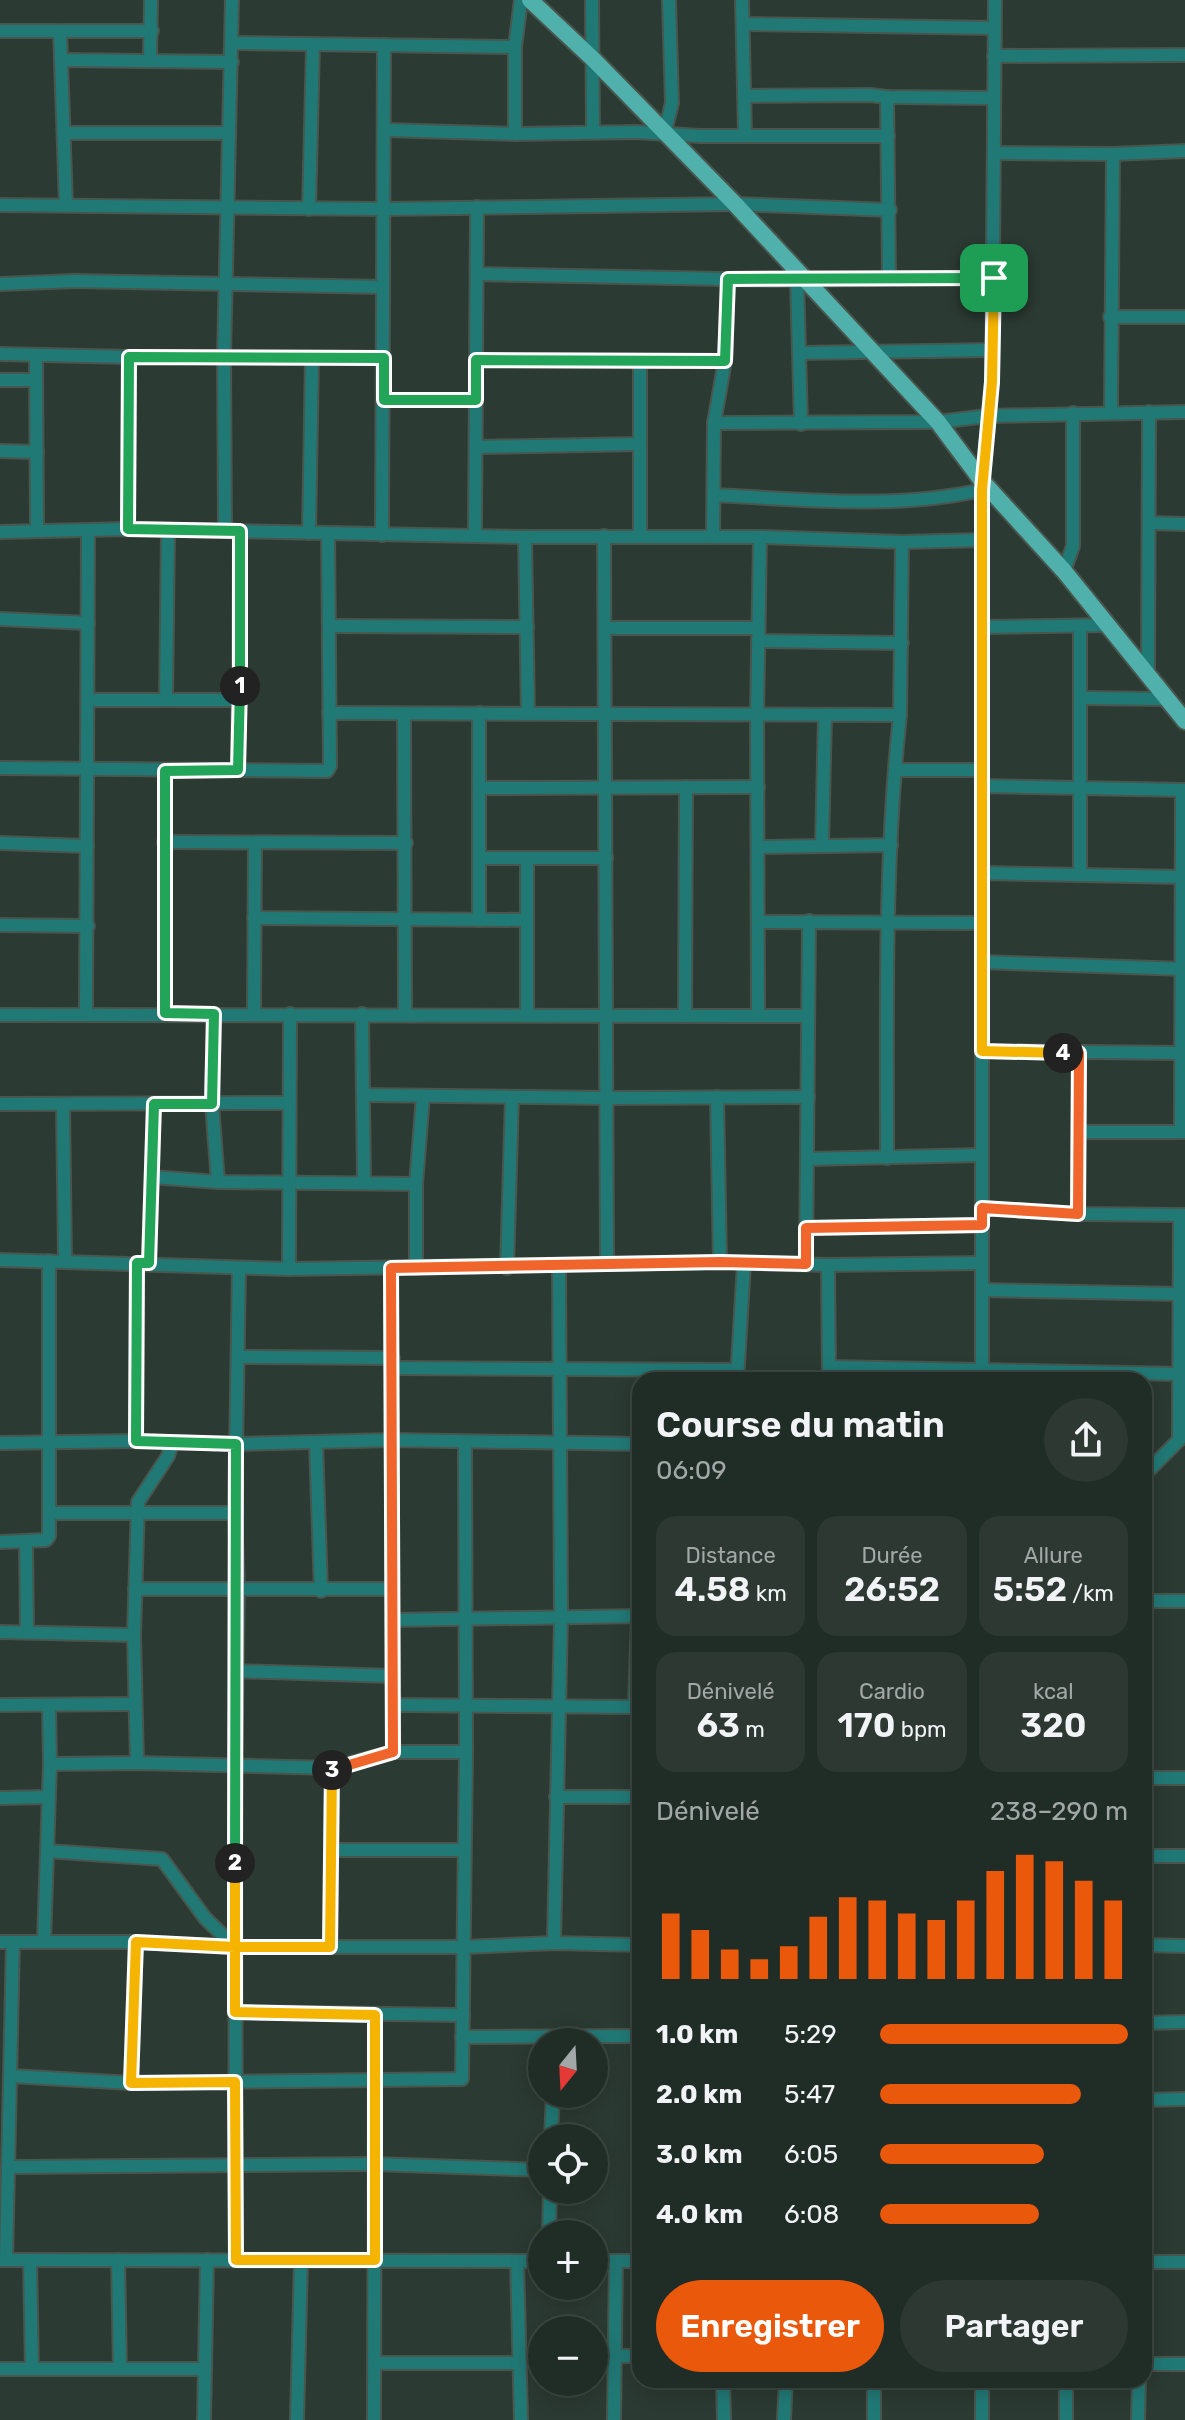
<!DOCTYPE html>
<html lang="fr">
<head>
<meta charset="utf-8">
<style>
  :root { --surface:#202c26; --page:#2d3832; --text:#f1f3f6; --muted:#a2a7a7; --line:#3d4843; --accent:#ea580c }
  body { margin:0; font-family:Rubik,sans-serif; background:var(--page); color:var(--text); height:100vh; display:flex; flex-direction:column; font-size:30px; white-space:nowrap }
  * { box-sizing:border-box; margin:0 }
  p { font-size:26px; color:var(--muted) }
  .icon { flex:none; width:44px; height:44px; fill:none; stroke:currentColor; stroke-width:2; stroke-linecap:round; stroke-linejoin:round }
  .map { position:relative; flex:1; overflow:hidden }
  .details { position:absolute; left:632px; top:1372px; width:520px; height:1016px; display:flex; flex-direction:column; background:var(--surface); border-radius:24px; box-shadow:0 4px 20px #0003,0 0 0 2px var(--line) }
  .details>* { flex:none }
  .needle { width:52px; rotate:198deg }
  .buttons { position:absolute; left:528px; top:2028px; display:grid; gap:16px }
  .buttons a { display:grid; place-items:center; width:80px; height:80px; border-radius:50%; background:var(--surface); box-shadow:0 4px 20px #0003,0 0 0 2px var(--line); font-size:40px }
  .pin { position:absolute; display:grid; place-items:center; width:68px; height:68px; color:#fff; margin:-34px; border-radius:16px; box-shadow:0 4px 12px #0006 }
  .km { position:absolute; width:40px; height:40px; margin:-20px; border-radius:50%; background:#222; color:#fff; font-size:22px; line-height:40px; text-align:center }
  .round { display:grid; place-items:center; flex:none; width:84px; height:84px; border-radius:42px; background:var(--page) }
  .summary { display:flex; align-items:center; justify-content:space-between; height:136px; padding:0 24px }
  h1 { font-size:36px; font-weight:600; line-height:60px }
  .metrics { display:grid; grid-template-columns:repeat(3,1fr); gap:12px; height:136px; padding:8px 24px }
  .metrics div { display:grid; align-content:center; border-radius:20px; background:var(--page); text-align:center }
  .metrics b { font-size:34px; font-weight:600 }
  .metrics small { font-size:22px; font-weight:400 }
  .metrics p { font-size:22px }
  .chart { height:224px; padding:16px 24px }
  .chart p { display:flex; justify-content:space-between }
  .chart svg { width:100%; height:144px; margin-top:8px; stroke:var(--accent); stroke-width:6 }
  .cta { display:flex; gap:16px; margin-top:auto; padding:16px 24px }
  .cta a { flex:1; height:92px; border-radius:48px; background:var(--accent); color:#fff; font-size:32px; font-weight:600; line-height:92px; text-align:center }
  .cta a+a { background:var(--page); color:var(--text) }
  ul { padding:0 24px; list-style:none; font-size:26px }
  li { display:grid; grid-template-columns:128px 96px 1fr; align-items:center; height:60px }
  li i { height:20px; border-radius:10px; background:var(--accent) }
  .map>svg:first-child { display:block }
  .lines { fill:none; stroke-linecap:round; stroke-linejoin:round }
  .minor-casing { stroke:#48564e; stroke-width:16 }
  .major-casing { stroke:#48564e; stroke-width:20 }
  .minor { stroke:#217976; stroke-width:12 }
  .major { stroke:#50b1ac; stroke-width:16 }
  .split-1-casing { stroke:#fff; stroke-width:16 }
  .split-2-casing { stroke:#fff; stroke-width:16 }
  .split-3-casing { stroke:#fff; stroke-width:16 }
  .split-4-casing { stroke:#fff; stroke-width:16 }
  .split-5-casing { stroke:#fff; stroke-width:16 }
  .split-1 { stroke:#22a559; stroke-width:10 }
  .split-2 { stroke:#22a559; stroke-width:10 }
  .split-3 { stroke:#f5b400; stroke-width:10 }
  .split-4 { stroke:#f0652b; stroke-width:10 }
  .split-5 { stroke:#f5b400; stroke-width:10 }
</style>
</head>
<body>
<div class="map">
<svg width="1185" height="2420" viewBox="0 0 1185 2420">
  <rect width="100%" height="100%" fill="#2b3a32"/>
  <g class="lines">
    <defs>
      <g id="minor">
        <path d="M 592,0 L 593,132"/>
        <path d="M 742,0 L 745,134"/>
        <path d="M 743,24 L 994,28"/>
        <path d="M 0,31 L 152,31"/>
        <path d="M 60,31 L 66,205"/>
        <path d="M 232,43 L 515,47"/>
        <path d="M 994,56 L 1185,55"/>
        <path d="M 150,59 L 151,0"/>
        <path d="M 63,60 L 232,62"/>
        <path d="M 744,96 L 870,95 L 887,97 L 994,98"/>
        <path d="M 887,97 L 889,278"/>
        <path d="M 386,130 L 515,134 L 636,132 L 700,136 L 888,136"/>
        <path d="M 65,133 L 229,133"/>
        <path d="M 515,134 L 515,47 L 521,0"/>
        <path d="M 664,135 L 672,103 L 669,0"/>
        <path d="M 994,153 L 1113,154 L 1185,151"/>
        <path d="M 0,205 L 385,209 L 735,204 L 890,210"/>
        <path d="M 309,209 L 313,45"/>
        <path d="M 477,274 L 772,280 L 994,278"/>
        <path d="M 797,280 L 801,424"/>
        <path d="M 0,284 L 75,281 L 383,287"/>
        <path d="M 1110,317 L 1185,317"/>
        <path d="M 800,353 L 992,350"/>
        <path d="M 0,354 L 129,357 L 384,358"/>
        <path d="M 36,356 L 37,530"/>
        <path d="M 476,360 L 725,361 L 728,279"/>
        <path d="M 640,361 L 640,537"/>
        <path d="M 0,380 L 36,380"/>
        <path d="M 384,400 L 476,400"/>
        <path d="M 1111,412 L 1113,154"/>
        <path d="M 714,423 L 938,422 L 987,416 L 1185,412"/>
        <path d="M 476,447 L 639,444"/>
        <path d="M 0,451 L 37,452"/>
        <path d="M 714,495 C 803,499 894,510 982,490"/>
        <path d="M 1150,523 L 1185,524"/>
        <path d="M 128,529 L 129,357"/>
        <path d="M 225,531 L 224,357 L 232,0"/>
        <path d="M 0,532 L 128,529 L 525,537 L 760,537 L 902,542 L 982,540"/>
        <path d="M 309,533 L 312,359"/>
        <path d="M 382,535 L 384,45"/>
        <path d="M 475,536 L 477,207"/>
        <path d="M 604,536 L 607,1264"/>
        <path d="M 525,537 L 528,714"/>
        <path d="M 713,537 L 714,423 L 725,361"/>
        <path d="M 1064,571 L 1073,546 L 1073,413"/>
        <path d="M 0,619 L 88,623"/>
        <path d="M 329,626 L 527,627"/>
        <path d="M 1080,626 L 1080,875"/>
        <path d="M 982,627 L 1109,625"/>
        <path d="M 606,628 L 758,628"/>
        <path d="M 758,641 L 902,643"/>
        <path d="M 1148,675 L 1149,412"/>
        <path d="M 1082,698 L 1167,699"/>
        <path d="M 89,700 L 240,700"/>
        <path d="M 166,700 L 168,530"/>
        <path d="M 329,713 L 900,715 L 902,542"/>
        <path d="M 479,713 L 479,920"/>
        <path d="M 404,714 L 405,1015"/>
        <path d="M 0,768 L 327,771 L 330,766 L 328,534"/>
        <path d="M 238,770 L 240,531"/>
        <path d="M 895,770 L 982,770"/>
        <path d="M 982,786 L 1185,790"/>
        <path d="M 480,788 L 758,787"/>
        <path d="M 164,842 L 406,843"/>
        <path d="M 0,843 L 87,846"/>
        <path d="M 822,845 L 825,715"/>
        <path d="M 759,847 L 891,845"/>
        <path d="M 480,858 L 606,858"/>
        <path d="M 527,858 L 527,1015"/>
        <path d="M 982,873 L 1183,877"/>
        <path d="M 254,918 L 526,920"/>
        <path d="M 758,922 L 982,923"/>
        <path d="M 0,925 L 88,926"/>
        <path d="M 982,962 L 1185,969"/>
        <path d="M 86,1013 L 88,530"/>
        <path d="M 165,1013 L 165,771"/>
        <path d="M 214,1014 L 212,1104 L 218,1182"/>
        <path d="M 254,1014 L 255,843"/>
        <path d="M 362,1014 L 364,1183"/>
        <path d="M 0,1015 L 808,1016"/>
        <path d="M 685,1016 L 686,787"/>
        <path d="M 758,1016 L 757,715 L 760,537"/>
        <path d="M 982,1051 L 1181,1053"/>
        <path d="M 364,1095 L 607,1098 L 808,1097"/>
        <path d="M 717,1097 L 720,1262"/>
        <path d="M 0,1104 L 288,1103"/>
        <path d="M 63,1104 L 65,1260"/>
        <path d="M 1079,1132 L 1185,1132"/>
        <path d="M 1181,1132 L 1182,790"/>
        <path d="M 887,1158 C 887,1011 884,862 900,715"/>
        <path d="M 807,1159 L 982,1155"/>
        <path d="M 152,1177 L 218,1182 L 416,1184"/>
        <path d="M 982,1208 L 1078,1214 L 1185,1215"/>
        <path d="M 1078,1214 L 1079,1053"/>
        <path d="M 806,1228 L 982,1225"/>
        <path d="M 0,1260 L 289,1269 L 720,1262 L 828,1265 L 982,1263"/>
        <path d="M 149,1263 L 154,1104"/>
        <path d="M 806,1264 L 809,921"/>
        <path d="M 828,1265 L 829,1380"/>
        <path d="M 391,1268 L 393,1752"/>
        <path d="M 416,1268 L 416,1184 L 423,1096"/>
        <path d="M 507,1268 L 512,1097"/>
        <path d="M 289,1269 L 290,1014"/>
        <path d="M 982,1290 L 1181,1294"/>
        <path d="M 238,1357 L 393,1358"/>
        <path d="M 830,1367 L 1180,1374"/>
        <path d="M 393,1368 L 737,1370"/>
        <path d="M 737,1380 L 744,1263"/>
        <path d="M 982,1380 L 982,490 L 992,382 L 995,0"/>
        <path d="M 1179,1440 L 1180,1215"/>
        <path d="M 136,1441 L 137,1263"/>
        <path d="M 0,1443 L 136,1441 L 236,1444 L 392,1440 L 640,1444"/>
        <path d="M 316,1443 L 321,1591"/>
        <path d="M 1144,1475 L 1183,1436"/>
        <path d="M 50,1513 L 235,1513"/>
        <path d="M 0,1542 L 46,1540 L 49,1536 L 49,1261"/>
        <path d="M 26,1542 L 27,1632"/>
        <path d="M 135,1589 L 392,1589"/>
        <path d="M 1144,1601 L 1185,1601"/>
        <path d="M 392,1620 L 640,1616"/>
        <path d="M 0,1632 L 134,1635"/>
        <path d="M 236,1671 L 392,1676"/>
        <path d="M 0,1705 L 135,1704"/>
        <path d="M 393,1705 L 640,1707"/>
        <path d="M 635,1707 L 638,1616"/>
        <path d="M 137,1763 L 134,1635 L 138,1502 L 168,1456 L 172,1442"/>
        <path d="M 50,1764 L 137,1763 L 332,1768 L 393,1752 L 466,1752"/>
        <path d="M 1144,1778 L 1185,1778"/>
        <path d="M 556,1797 L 640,1797"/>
        <path d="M 0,1798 L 49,1797"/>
        <path d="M 332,1850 L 464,1850"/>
        <path d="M 47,1851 L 162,1859 L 205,1918 L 235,1947"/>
        <path d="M 1144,1856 L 1185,1856"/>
        <path d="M 44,1941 L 50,1764 L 49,1705"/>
        <path d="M 0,1942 L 136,1942 L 235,1947 L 463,1947 L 554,1943 L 640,1945"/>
        <path d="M 554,1943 L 561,1616 L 559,1265"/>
        <path d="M 1144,1945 L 1185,1946"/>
        <path d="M 330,1947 L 332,1768"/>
        <path d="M 235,2012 L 463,2015"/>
        <path d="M 1144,2023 L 1185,2022"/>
        <path d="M 462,2037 L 640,2036"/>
        <path d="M 11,2076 L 131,2083 L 462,2079 L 466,1752 L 465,1442"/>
        <path d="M 131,2083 L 136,1942"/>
        <path d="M 1144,2100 L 1185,2099"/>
        <path d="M 551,2138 L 553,2094"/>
        <path d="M 10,2167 L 374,2164 L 542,2170"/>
        <path d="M 549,2234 L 550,2190"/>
        <path d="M 0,2260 L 542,2261"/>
        <path d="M 6,2260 L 13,1942"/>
        <path d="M 30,2260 L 32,2369"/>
        <path d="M 118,2260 L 120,2369"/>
        <path d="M 236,2260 L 235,1766 L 238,1588 L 235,1513 L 239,1268"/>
        <path d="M 517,2261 L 521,2420"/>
        <path d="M 594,2261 L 640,2261"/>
        <path d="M 1144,2262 L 1185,2262"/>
        <path d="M 614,2356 L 640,2356"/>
        <path d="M 375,2363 L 520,2363"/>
        <path d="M 1144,2364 L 1185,2364"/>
        <path d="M 0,2369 L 205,2369"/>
        <path d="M 723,2380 L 724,2420"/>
        <path d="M 1066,2380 L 1066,2420"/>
        <path d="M 204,2420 L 207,2260"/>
        <path d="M 297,2420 L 301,2260"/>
        <path d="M 374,2420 L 375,2015"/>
        <path d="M 614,2420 L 616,2261"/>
        <path d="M 784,2420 L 786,2380"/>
        <path d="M 874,2420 L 874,2380"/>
        <path d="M 982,2420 L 982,2380"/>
        <path d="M 1138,2420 L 1139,2380"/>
      </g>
      <path id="major" d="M 530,0 L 593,59 L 735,204 L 938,422 L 982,481 L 1064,571 L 1185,721"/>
    </defs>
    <!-- minor casing -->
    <use href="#minor" class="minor-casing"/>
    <!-- major casing -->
    <use href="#major" class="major-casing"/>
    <!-- minor -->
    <use href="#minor" class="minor"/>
    <!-- major -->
    <use href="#major" class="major"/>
  </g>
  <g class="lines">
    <defs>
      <path id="split-1" d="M 240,686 L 240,531 L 128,529 L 129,357 L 384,358 L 384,400 L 476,400 L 476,360 L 725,361 L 728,279 L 994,278"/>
      <path id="split-2" d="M 235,1863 L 236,1444 L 136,1441 L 137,1263 L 149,1263 L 154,1104 L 212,1104 L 214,1014 L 165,1013 L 165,771 L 238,770 L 240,686"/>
      <path id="split-3" d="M 235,1863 L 235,2012 L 375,2015 L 375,2260 L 236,2260 L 235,2082 L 131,2083 L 136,1942 L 235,1947 L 330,1947 L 332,1770"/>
      <path id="split-4" d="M 332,1770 L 393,1752 L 391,1268 L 720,1262 L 806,1264 L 806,1228 L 982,1225 L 982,1208 L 1078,1214 L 1079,1053 L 1063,1053"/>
      <path id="split-5" d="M 994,278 L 992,382 L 982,490 L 982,1051 L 1063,1053"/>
    </defs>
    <!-- split-1 casing -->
    <use href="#split-1" class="split-1-casing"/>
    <!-- split-2 casing -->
    <use href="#split-2" class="split-2-casing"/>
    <!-- split-3 casing -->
    <use href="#split-3" class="split-3-casing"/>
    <!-- split-4 casing -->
    <use href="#split-4" class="split-4-casing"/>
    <!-- split-5 casing -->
    <use href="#split-5" class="split-5-casing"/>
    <!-- split-1 -->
    <use href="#split-1" class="split-1"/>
    <!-- split-2 -->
    <use href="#split-2" class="split-2"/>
    <!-- split-3 -->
    <use href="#split-3" class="split-3"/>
    <!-- split-4 -->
    <use href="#split-4" class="split-4"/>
    <!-- split-5 -->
    <use href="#split-5" class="split-5"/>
  </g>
</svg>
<div class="buttons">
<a><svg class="needle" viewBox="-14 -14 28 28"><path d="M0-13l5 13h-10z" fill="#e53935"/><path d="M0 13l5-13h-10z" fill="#a2a7a7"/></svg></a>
<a><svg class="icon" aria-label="locate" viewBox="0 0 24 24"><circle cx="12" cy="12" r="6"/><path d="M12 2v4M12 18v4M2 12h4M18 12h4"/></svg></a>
<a>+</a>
<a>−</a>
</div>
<div class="pin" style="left:994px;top:278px;background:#1e9e55"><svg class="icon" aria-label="arrive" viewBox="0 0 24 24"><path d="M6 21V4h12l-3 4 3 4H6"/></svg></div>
<b class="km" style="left:240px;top:686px">1</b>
<b class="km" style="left:235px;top:1863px">2</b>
<b class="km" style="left:332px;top:1770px">3</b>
<b class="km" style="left:1063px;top:1053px">4</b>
<section class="details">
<div class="summary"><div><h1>Course du matin</h1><p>06:09</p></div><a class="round"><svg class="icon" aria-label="share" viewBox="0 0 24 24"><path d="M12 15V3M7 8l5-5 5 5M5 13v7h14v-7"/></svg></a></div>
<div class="metrics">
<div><p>Distance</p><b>4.58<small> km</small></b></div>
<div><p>Durée</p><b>26:52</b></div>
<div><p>Allure</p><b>5:52<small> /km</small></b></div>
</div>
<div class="metrics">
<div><p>Dénivelé</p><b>63<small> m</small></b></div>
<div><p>Cardio</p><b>170<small> bpm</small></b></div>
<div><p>kcal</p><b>320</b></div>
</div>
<div class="chart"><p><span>Dénivelé</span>238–290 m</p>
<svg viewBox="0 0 160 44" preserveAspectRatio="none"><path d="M5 44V24M15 44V29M25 44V35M35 44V38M45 44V34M55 44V25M65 44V19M75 44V20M85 44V24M95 44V26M105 44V20M115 44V11M125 44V6M135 44V8M145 44V14M155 44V20"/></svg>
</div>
<ul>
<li><b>1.0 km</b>5:29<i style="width:100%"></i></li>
<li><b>2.0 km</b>5:47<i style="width:81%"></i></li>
<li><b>3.0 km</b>6:05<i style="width:66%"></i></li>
<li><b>4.0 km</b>6:08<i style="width:64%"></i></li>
</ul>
<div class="cta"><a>Enregistrer</a><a>Partager</a></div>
</section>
</div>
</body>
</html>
